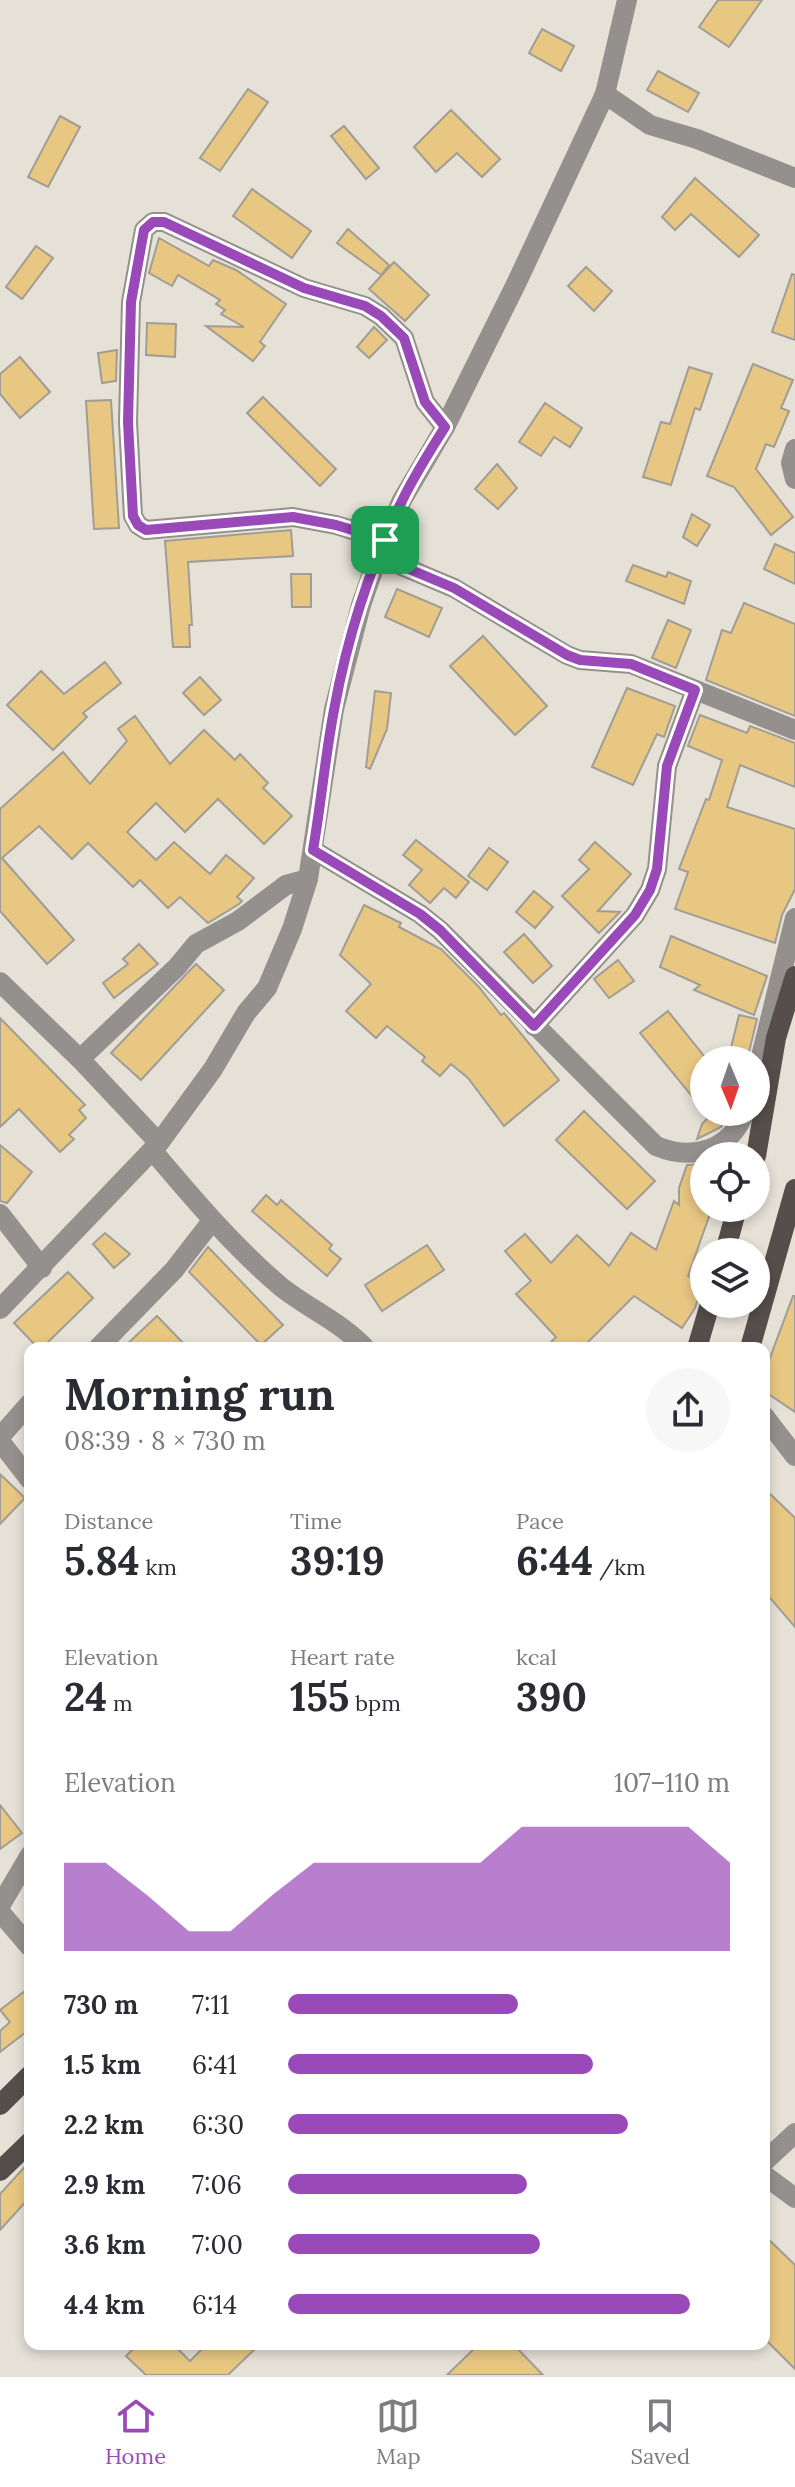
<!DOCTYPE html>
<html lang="en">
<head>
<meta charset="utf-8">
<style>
  :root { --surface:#fff; --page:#f7f7f7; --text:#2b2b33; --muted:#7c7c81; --line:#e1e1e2; --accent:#9a49b9 }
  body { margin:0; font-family:Lora,serif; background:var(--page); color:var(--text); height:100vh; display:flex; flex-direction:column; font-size:30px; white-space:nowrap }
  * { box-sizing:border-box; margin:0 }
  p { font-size:26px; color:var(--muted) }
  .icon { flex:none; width:44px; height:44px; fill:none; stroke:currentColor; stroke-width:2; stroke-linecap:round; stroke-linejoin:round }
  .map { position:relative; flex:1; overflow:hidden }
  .drawer { position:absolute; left:24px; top:1342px; width:746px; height:1008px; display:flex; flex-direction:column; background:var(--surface); border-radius:16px; box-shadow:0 4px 12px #0003 }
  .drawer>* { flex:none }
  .needle { width:52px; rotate:178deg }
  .fabs { position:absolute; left:690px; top:1046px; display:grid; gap:16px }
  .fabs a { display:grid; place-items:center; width:80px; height:80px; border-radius:50%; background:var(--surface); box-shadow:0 4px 12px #0003; font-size:40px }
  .pin { position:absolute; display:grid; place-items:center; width:68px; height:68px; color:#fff; margin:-34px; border-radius:16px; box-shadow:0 4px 12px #0006 }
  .round { display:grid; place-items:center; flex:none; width:84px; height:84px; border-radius:42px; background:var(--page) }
  .head { display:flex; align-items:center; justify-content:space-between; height:136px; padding:0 40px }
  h1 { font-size:44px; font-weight:700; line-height:60px }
  .figures { display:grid; grid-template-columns:repeat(3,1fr); gap:12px; height:136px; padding:8px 40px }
  .figures div { display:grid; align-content:center }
  .figures b { font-size:40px; font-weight:700 }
  .figures small { font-size:22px; font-weight:400 }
  .figures p { font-size:22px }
  .chart { height:224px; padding:16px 40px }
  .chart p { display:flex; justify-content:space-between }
  .chart svg { width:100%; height:144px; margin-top:8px; fill:var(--accent); opacity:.7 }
  ul { padding:0 40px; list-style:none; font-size:26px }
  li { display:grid; grid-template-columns:128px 96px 1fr; align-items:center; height:60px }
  li i { height:20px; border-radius:10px; background:var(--accent) }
  .tab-bar { display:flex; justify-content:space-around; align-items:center; height:112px; border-top:2px solid var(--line); background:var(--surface); font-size:22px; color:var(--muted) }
  .tab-bar a { display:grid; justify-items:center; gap:4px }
  .tab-bar .current { color:var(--accent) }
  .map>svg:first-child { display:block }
  .building { fill:#e8c783; stroke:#a29d94; stroke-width:2 }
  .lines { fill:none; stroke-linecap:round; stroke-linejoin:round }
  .minor { stroke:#94908e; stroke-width:20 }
  .major { stroke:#564e4a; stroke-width:20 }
  .route-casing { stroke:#fff; stroke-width:16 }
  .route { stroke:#9a49b9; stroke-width:10 }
</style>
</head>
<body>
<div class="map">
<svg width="795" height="2375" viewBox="0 0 795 2375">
  <rect width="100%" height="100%" fill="#e6e1d7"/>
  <!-- building -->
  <g class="building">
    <path d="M 718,0 L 762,0 L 729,47 L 699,27 Z"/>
    <path d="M 542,29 L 574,46 L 561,71 L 529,53 Z"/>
    <path d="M 658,71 L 699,93 L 688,112 L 647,90 Z"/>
    <path d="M 248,89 L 268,102 L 220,171 L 200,158 Z"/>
    <path d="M 451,110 L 500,159 L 482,177 L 457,153 L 436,172 L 414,147 Z"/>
    <path d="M 60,116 L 80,127 L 48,187 L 28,177 Z"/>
    <path d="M 344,126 L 379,168 L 366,179 L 331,136 Z"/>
    <path d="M 695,178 L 759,235 L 739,257 L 691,214 L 675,230 L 662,217 Z"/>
    <path d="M 252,189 L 311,231 L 292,258 L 233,216 Z"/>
    <path d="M 348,229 L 389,265 L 381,275 L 337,243 Z"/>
    <path d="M 159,238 L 209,266 L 213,260 L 236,270 L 286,304 L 260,342 L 265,346 L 253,361 L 206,326 L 244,327 L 221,314 L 225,310 L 216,304 L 220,300 L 178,275 L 172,286 L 149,273 Z"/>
    <path d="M 36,246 L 53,258 L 22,299 L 6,287 Z"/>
    <path d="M 394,262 L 429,295 L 405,321 L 369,289 Z"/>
    <path d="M 586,267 L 612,291 L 594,311 L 568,286 Z"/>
    <path d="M 792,274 L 795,275 L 795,340 L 772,332 Z"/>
    <path d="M 147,323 L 176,324 L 175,357 L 146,355 Z"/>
    <path d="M 374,327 L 387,340 L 369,358 L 357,347 Z"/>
    <path d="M 117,350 L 116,381 L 102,383 L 98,353 Z"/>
    <path d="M 20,357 L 50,392 L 20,418 L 0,394 L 0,374 Z"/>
    <path d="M 753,364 L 793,380 L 781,408 L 789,411 L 774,447 L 766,444 L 756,469 L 793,517 L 771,535 L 734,487 L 707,476 Z"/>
    <path d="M 689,367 L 712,374 L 700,410 L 695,408 L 671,485 L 643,477 L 661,422 L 670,424 Z"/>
    <path d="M 263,397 L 336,469 L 320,486 L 247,413 Z"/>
    <path d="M 111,400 L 119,528 L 94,529 L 86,401 Z"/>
    <path d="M 545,403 L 582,428 L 570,447 L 554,437 L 541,456 L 519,442 Z"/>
    <path d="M 497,464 L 517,488 L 498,509 L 475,489 Z"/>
    <path d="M 692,514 L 710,525 L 697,546 L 683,537 Z"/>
    <path d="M 291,530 L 293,556 L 188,562 L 192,625 L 189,625 L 190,647 L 173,647 L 165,541 Z"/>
    <path d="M 775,544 L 795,553 L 795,584 L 764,569 Z"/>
    <path d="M 633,565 L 666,577 L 668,572 L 691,581 L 684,604 L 626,581 Z"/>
    <path d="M 291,574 L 311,574 L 311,607 L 292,607 Z"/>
    <path d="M 397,589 L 442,608 L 429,637 L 385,617 Z"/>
    <path d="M 744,603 L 795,624 L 795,716 L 706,680 L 722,630 L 731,633 Z"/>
    <path d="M 668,620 L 691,630 L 676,668 L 652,658 Z"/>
    <path d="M 483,636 L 547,706 L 515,735 L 450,666 Z"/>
    <path d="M 105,662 L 121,683 L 83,713 L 87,717 L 53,750 L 7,705 L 41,671 L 64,694 Z"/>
    <path d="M 200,677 L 221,700 L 204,715 L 183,693 Z"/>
    <path d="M 627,688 L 675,706 L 664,737 L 657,734 L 633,785 L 592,767 Z"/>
    <path d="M 375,691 L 391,693 L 387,729 L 370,769 L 366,767 Z"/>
    <path d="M 700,715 L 747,733 L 750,726 L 795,743 L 795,787 L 740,765 L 727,807 L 795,829 L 795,889 L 782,915 L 775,943 L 675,909 L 688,872 L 679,869 L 706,799 L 709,800 L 722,760 L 688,746 Z"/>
    <path d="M 135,716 L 170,764 L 204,730 L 235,760 L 240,754 L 268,783 L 263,788 L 292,816 L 264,844 L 218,799 L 185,832 L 156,803 L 127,832 L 156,860 L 174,842 L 210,874 L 226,855 L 254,878 L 237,897 L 242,901 L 239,904 L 208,923 L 180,897 L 168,908 L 140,880 L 133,887 L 88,843 L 72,859 L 39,826 L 2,858 L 74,940 L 47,964 L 0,911 L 0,809 L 63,752 L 90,784 L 127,741 L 118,729 Z"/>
    <path d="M 416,840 L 469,882 L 456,898 L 444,888 L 430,903 L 409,885 L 422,870 L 403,855 Z"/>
    <path d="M 595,842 L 631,874 L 598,911 L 620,912 L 599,933 L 562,896 L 589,869 L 579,860 Z"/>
    <path d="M 489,848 L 508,862 L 487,890 L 468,876 Z"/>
    <path d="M 534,891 L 553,907 L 535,928 L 516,912 Z"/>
    <path d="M 364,905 L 401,923 L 399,927 L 441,949 L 478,986 L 501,1015 L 504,1013 L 559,1080 L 504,1126 L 468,1078 L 451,1064 L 440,1076 L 422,1061 L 425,1057 L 387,1026 L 376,1038 L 346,1011 L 371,984 L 340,955 Z"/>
    <path d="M 524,934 L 552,966 L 533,983 L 504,952 Z"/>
    <path d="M 671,936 L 767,976 L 754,1015 L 694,990 L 700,985 L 660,967 Z"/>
    <path d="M 139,944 L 158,964 L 114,998 L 103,983 L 128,964 L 123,959 Z"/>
    <path d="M 618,960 L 634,981 L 609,998 L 594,979 Z"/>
    <path d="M 196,964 L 224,990 L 141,1080 L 111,1053 Z"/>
    <path d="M 668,1011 L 704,1056 L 704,1111 L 640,1033 Z"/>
    <path d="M 739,1015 L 757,1019 L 747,1060 L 728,1060 Z"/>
    <path d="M 0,1018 L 85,1105 L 79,1110 L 86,1118 L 69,1135 L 74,1139 L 60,1152 L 19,1109 L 0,1127 Z"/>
    <path d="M 584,1111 L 655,1181 L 627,1209 L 556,1140 Z"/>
    <path d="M 713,1112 L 730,1112 L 721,1127 L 697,1139 L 702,1124 Z"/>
    <path d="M 0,1145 L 32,1172 L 7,1203 L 0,1201 Z"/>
    <path d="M 704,1164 L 704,1208 L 712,1208 L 688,1276 L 704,1281 L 695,1308 L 682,1328 L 634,1296 L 582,1348 L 545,1348 L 556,1337 L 516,1294 L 531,1281 L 505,1251 L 525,1234 L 551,1263 L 577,1235 L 609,1266 L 631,1233 L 656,1250 L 674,1201 L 679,1205 L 679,1188 L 687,1165 Z"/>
    <path d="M 266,1195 L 277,1205 L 281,1200 L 332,1245 L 329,1249 L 341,1259 L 327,1276 L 252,1211 Z"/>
    <path d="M 105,1233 L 130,1254 L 114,1268 L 93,1244 Z"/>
    <path d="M 427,1245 L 444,1270 L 382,1311 L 365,1285 Z"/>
    <path d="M 208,1247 L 283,1325 L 261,1345 L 189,1272 Z"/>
    <path d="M 68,1272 L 93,1298 L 42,1348 L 38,1348 L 14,1323 Z"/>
    <path d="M 793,1296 L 795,1296 L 795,1412 L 764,1391 L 764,1374 Z"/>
    <path d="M 157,1316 L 188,1348 L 123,1348 Z"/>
    <path d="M 0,1474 L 25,1498 L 0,1524 Z"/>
    <path d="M 764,1488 L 795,1518 L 795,1627 L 764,1591 Z"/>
    <path d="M 0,1805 L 22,1833 L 0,1849 Z"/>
    <path d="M 30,1987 L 30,2029 L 0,2052 L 0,2031 L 10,2022 L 0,2010 Z"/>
    <path d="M 30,2161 L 30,2197 L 0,2230 L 0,2194 Z"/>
    <path d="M 764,2235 L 795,2265 L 795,2369 L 764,2338 Z"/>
    <path d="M 138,2344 L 173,2344 L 190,2361 L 207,2344 L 260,2344 L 228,2375 L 146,2375 L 126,2356 Z"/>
    <path d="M 479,2344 L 513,2344 L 543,2375 L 447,2375 Z"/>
  </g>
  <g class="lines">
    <!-- minor -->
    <g class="minor">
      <path d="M 605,94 L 650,125 L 697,139 L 795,178"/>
      <path d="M 795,449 L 791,463 L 795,479"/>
      <path d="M 385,540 L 336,525 L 293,517 L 146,530 L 138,525 L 133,516 L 128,422 L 131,302 L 144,230 L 153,222 L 164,222 L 304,288 L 365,306 L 381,316 L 404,338 L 425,402 L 445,427"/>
      <path d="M 378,556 L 454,588 L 567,655 L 580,660 L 631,664 L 795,730"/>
      <path d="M 313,850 L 420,914 L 440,930 L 656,1146 C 692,1161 730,1151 745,1112"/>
      <path d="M 0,982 L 80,1059 L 159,1143"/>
      <path d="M 534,1026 L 635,915 L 650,890 L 657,869 L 667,766 L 695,690"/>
      <path d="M 80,1059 L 177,967 L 196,944 L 238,921 L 286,885 L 308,879"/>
      <path d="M 756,1077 L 795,918"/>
      <path d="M 152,1150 C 192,1197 232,1245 280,1286 C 307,1308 341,1322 365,1348"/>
      <path d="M 0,1214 L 42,1268"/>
      <path d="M 0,1309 L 159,1143 L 213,1069 L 246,1013 L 267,988 L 292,929 L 308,879 L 334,709 L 361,605 L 378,556 L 402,500 L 445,427 L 516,284 L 605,94 L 627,0"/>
      <path d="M 98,1348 L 174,1270 L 212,1221"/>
      <path d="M 764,1416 L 795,1456"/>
      <path d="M 0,1437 L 30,1403"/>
      <path d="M 0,1441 L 30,1480"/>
      <path d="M 0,1906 L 30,1855"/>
      <path d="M 0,1912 L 30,1947"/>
      <path d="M 764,2162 L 795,2133"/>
      <path d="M 764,2175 L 795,2198"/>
    </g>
    <!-- major -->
    <g class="major">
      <path d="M 756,1156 L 776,1038 L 795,976"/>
      <path d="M 725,1252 L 737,1208"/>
      <path d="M 697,1348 L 710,1304"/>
      <path d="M 750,1348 L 795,1189"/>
      <path d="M 0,2105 L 30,2075"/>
      <path d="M 0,2171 L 30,2142"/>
    </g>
  </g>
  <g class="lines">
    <defs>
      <path id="route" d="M 385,540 L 336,525 L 293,517 L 146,530 L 138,525 L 133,516 L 128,422 L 131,302 L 144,230 L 153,222 L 164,222 L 304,288 L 365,306 L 381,316 L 404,338 L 425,402 L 445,427 C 430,451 414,476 402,501 C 370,566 347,639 334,710 C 325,757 321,804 313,850 L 420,914 L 440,930 L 534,1026 L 635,915 L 650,890 L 657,869 L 667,766 L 695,690 L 631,664 L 580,660 L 567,655 L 454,588 L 378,556 L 385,540"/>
    </defs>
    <!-- route casing -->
    <use href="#route" class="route-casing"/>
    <!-- route -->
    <use href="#route" class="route"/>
  </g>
</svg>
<div class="fabs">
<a><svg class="needle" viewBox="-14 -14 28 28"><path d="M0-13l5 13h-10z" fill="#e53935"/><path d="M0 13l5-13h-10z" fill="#7c7c81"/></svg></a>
<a><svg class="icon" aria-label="locate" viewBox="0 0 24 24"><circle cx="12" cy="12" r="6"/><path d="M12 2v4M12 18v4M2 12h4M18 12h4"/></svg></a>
<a><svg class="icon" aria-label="layers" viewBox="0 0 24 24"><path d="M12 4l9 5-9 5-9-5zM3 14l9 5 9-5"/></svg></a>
</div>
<div class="pin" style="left:385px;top:540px;background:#1e9e55"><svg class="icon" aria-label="arrive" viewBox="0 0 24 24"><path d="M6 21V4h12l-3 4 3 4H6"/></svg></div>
<section class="drawer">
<div class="head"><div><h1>Morning run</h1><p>08:39 · 8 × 730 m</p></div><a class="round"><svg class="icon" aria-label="share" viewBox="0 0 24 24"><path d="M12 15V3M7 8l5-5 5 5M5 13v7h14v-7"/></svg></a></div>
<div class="figures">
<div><p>Distance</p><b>5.84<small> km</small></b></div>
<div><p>Time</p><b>39:19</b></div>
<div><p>Pace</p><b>6:44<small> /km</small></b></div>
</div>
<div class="figures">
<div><p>Elevation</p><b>24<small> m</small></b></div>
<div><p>Heart rate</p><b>155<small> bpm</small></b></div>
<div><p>kcal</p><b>390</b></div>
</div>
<div class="chart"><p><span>Elevation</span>107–110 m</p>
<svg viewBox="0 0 160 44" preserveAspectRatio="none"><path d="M0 44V17L10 17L20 27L30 38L40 38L50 27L60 17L70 17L80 17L90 17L100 17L110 6L120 6L130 6L140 6L150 6L160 17V44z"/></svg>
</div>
<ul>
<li><b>730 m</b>7:11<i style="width:52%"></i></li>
<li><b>1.5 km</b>6:41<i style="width:69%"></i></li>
<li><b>2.2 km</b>6:30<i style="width:77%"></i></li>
<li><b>2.9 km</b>7:06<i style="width:54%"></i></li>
<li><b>3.6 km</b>7:00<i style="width:57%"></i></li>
<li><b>4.4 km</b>6:14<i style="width:91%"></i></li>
</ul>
</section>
</div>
<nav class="tab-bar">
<a class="current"><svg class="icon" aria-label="home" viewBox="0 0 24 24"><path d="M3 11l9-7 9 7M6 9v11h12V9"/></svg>Home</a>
<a><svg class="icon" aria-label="map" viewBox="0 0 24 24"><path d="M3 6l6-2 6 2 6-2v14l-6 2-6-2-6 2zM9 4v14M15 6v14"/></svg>Map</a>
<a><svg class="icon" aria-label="saved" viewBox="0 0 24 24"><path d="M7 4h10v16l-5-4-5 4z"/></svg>Saved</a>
</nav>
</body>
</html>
